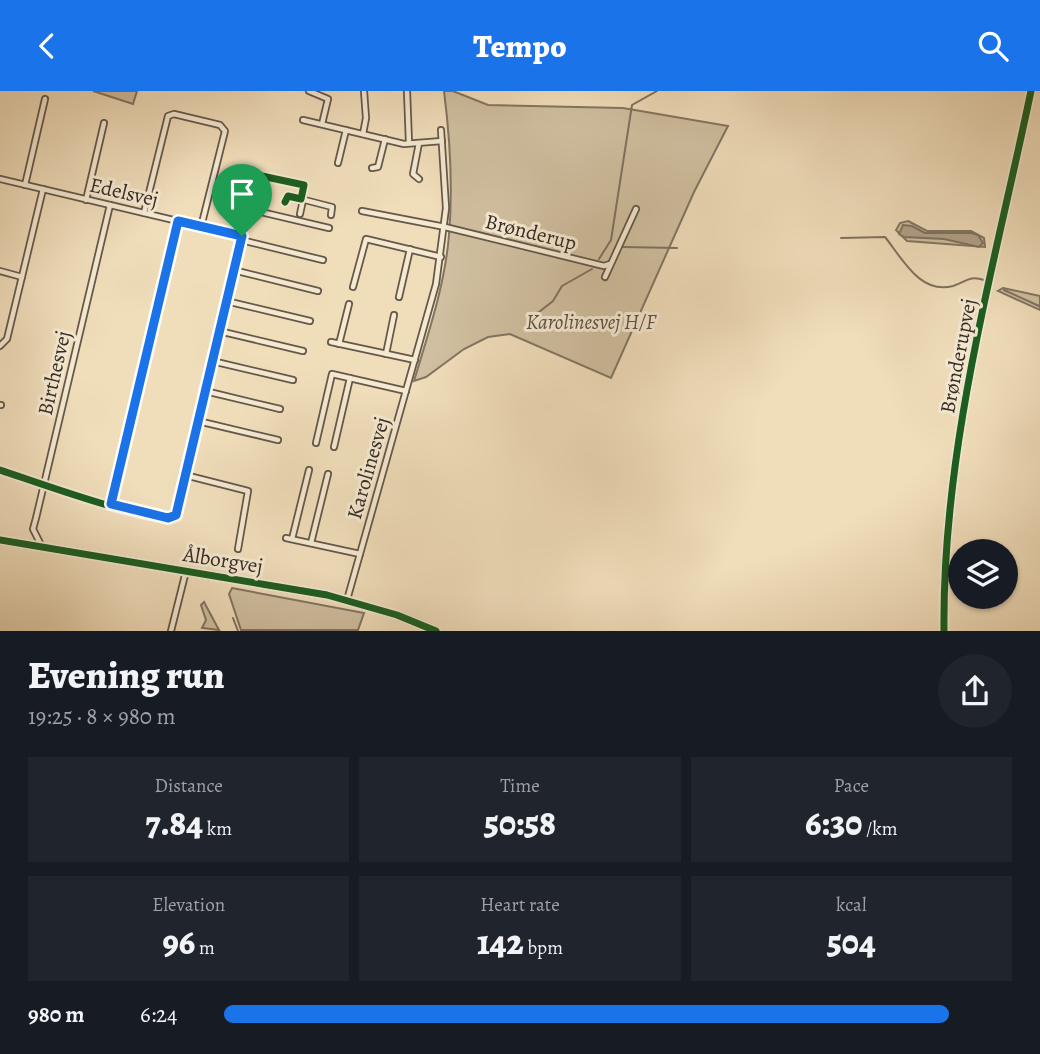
<!DOCTYPE html>
<html lang="en">
<head>
<meta charset="utf-8">
<style>
  :root { --surface:#171b24; --page:#20242c; --text:#f1f3f6; --muted:#9ea1a6; --accent:#1a73e8 }
  body { margin:0; font-family:Alegreya,serif; background:var(--page); color:var(--text); height:100vh; display:flex; flex-direction:column; font-size:26px; white-space:nowrap }
  * { box-sizing:border-box; margin:0 }
  p { font-size:23px; color:var(--muted) }
  .icon { flex:none; width:38px; height:38px; fill:none; stroke:currentColor; stroke-width:2; stroke-linecap:round; stroke-linejoin:round }
  .map { position:relative; height:540px; overflow:hidden }
  .panel { display:flex; flex-direction:column; background:var(--surface); flex:1 }
  .panel>* { flex:none }
  .controls { position:absolute; left:948px; top:448px; display:grid; gap:14px }
  .controls a { display:grid; place-items:center; width:70px; height:70px; border-radius:50%; background:var(--surface); box-shadow:0 2px 5px #0004; font-size:35px }
  .pin { position:absolute; display:grid; place-items:center; width:60px; height:60px; color:#fff; margin:-72px -30px; border-radius:50% 50% 50% 0; rotate:-45deg; box-shadow:0 0 7px #0007 }
  .pin .icon { rotate:45deg }
  .round { display:grid; place-items:center; flex:none; width:74px; height:74px; border-radius:37px; background:var(--page) }
  .headline { display:flex; align-items:center; justify-content:space-between; height:119px; padding:0 28px }
  h1 { font-size:38px; font-weight:800; line-height:52px }
  .stats { display:grid; grid-template-columns:repeat(3,1fr); gap:10px; height:119px; padding:7px 28px }
  .stats div { display:grid; align-content:center; border-radius:0px; background:var(--page); text-align:center }
  .stats b { font-size:35px; font-weight:800 }
  .stats small { font-size:19px; font-weight:400 }
  .stats p { font-size:19px }
  ul { padding:0 28px; list-style:none; font-size:23px }
  li { display:grid; grid-template-columns:112px 84px 1fr; align-items:center; height:52px }
  li i { height:18px; border-radius:9px; background:var(--accent) }
  header { display:flex; justify-content:space-between; align-items:center; height:91px; padding:0 28px; background:var(--accent); color:#fff; font-size:32px; font-weight:800 }
  .map>svg:first-child { display:block }
  .green { fill:#d0bfa0; stroke:#827562; stroke-width:2 }
  .water { fill:#b0a087; stroke:#7f715f; stroke-width:2 }
  .lines { fill:none; stroke-linecap:round; stroke-linejoin:round }
  .stream { stroke:#7f715f; stroke-width:2 }
  .street-casing { stroke:#645849; stroke-width:8 }
  .secondary-casing { stroke:#352b23; stroke-width:10 }
  .street { stroke:#f5e9d2; stroke-width:4.5 }
  .secondary { stroke:#f5e9d2; stroke-width:6 }
  .cycleway-casing { stroke:#f5e9d2; stroke-width:11 }
  .cycleway { stroke:#1b5e20; stroke-width:7 }
  .route-casing { stroke:#fff; stroke-width:14 }
  .route { stroke:#1a73e8; stroke-width:9 }
  .labels { text-anchor:middle; stroke-width:6; stroke-linejoin:round; paint-order:stroke }
  .street-label { font-size:21px; fill:#352b23; stroke:#f5e9d2 }
  .park-label { font-size:21px; font-style:italic; fill:#5c5042; stroke:#f5e9d2 }
</style>
</head>
<body>
<header><svg class="icon" aria-label="back" viewBox="0 0 24 24"><path d="M15 5l-7 7 7 7"/></svg>Tempo<svg class="icon" aria-label="search" viewBox="0 0 24 24"><circle cx="10" cy="10" r="6"/><path d="M15 15l6 6"/></svg></header>
<div class="map">
<svg width="1040" height="540" viewBox="0 0 1040 540">
  <rect width="100%" height="100%" fill="#f0ddba"/>
  <filter id="stains"><feTurbulence type="fractalNoise" baseFrequency=".00286" numOctaves="4"/><feColorMatrix values="0 0 0 0 .2 0 0 0 0 .09 0 0 0 0 .02 0 0 0 .5 -.17"/></filter>
  <radialGradient id="worn" r=".72"><stop offset=".6" stop-color="#630" stop-opacity="0"/><stop offset="1" stop-color="#630" stop-opacity=".3"/></radialGradient>
  <!-- green -->
  <g class="green">
    <path d="M 93,0 L 137,0 L 133,13 Z"/>
    <path d="M 444,0 L 453,0 L 488,14 L 623,17 L 728,35 L 694,101 L 611,287 L 510,243 L 488,246 L 464,258 L 426,286 L 414,290 C 428,243 445,194 449,144 C 453,97 450,47 444,0 Z"/>
    <path d="M 908,130 L 927,140 L 971,140 L 984,147 L 985,156 L 907,150 L 896,139 L 900,132 Z"/>
    <path d="M 1003,197 L 1040,205 L 1040,219 L 998,200 Z"/>
    <path d="M 232,497 L 364,522 L 358,539 L 241,539 L 229,503 Z"/>
    <path d="M 204,511 L 219,539 L 202,537 L 206,529 L 201,514 Z"/>
  </g>
  <!-- water -->
  <path class="water" d="M 903,134 L 912,135 L 925,142 L 971,142 L 978,144 L 983,152 L 979,156 L 944,148 L 904,146 L 899,143 Z"/>
  <g class="lines">
    <!-- stream -->
    <g class="stream">
      <path d="M 841,147 L 885,146 C 902,167 920,204 953,195 C 966,191 969,184 984,189"/>
      <path d="M 623,156 L 677,157"/>
      <path d="M 599,168 L 611,149 L 632,14 L 657,0"/>
      <path d="M 1004,199 L 1039,215"/>
      <path d="M 534,225 L 553,210 L 562,195 L 592,178"/>
      <path d="M 233,527 L 238,540"/>
    </g>
    <defs>
      <g id="street">
        <path d="M 309,0 L 328,8 L 322,33"/>
        <path d="M 407,0 L 409,52"/>
        <path d="M 303,29 L 404,53 L 442,50"/>
        <path d="M 363,43 L 366,27 L 364,0"/>
        <path d="M 419,52 L 413,83 L 419,88"/>
        <path d="M 338,72 L 346,39"/>
        <path d="M 372,77 L 378,76 L 385,48"/>
        <path d="M 0,88 L 241,145"/>
        <path d="M 25,94 L 45,8"/>
        <path d="M 301,108 L 332,116 L 331,124"/>
        <path d="M 86,109 L 104,32"/>
        <path d="M 248,118 L 329,137"/>
        <path d="M 362,120 L 445,136 L 604,175 L 610,173"/>
        <path d="M 144,122 L 168,25 L 174,23 L 220,34 L 225,40 L 201,136"/>
        <path d="M 300,123 L 303,109"/>
        <path d="M 241,149 L 323,169"/>
        <path d="M 233,179 L 318,200"/>
        <path d="M 0,180 L 22,186"/>
        <path d="M 605,186 L 636,118"/>
        <path d="M 353,196 L 366,148 L 441,166"/>
        <path d="M 399,206 L 410,158"/>
        <path d="M 226,210 L 310,230"/>
        <path d="M 219,240 L 303,260"/>
        <path d="M 331,251 L 415,269"/>
        <path d="M 339,253 L 349,213"/>
        <path d="M 0,255 L 7,248 L 43,98"/>
        <path d="M 386,263 L 394,224"/>
        <path d="M 212,270 L 293,289"/>
        <path d="M 205,300 L 280,318"/>
        <path d="M 0,314 L 1,314"/>
        <path d="M 198,330 L 278,349"/>
        <path d="M 316,352 L 332,283 L 406,300"/>
        <path d="M 334,356 L 350,287"/>
        <path d="M 0,379 C 31,389 151,433 174,426 L 257,84 L 304,94 L 301,108 L 288,105 L 285,111"/>
        <path d="M 185,384 L 248,400 L 238,458"/>
        <path d="M 111,413 L 178,130"/>
        <path d="M 286,447 L 360,463"/>
        <path d="M 292,448 L 309,379"/>
        <path d="M 311,452 L 328,383"/>
        <path d="M 42,456 L 33,438 L 36,427 L 110,114"/>
        <path d="M 347,509 L 436,193 L 446,117 L 441,39"/>
        <path d="M 171,540 L 186,480"/>
      </g>
      <g id="secondary">
        <path d="M 0,449 L 327,504 L 397,524 L 436,540"/>
        <path d="M 944,540 C 942,357 994,177 1031,0"/>
      </g>
    </defs>
    <!-- street casing -->
    <use href="#street" class="street-casing"/>
    <!-- secondary casing -->
    <use href="#secondary" class="secondary-casing"/>
    <!-- street -->
    <use href="#street" class="street"/>
    <!-- secondary -->
    <use href="#secondary" class="secondary"/>
    <defs>
      <g id="cycleway">
        <path d="M 0,379 C 31,389 151,433 174,426 L 257,84 L 304,94 L 301,108 L 288,105 L 285,111"/>
        <path d="M 0,449 L 327,504 L 397,524 L 436,540"/>
        <path d="M 944,540 C 942,357 994,177 1031,0"/>
      </g>
    </defs>
    <!-- cycleway casing -->
    <use href="#cycleway" class="cycleway-casing"/>
    <!-- cycleway -->
    <use href="#cycleway" class="cycleway"/>
  </g>
  <g class="lines">
    <defs>
      <path id="route" d="M 178,130 L 242,145 L 176,424 L 168,427 L 111,413 Z"/>
    </defs>
    <!-- route casing -->
    <use href="#route" class="route-casing"/>
    <!-- route -->
    <use href="#route" class="route"/>
  </g>
  <g class="labels">
    <!-- street labels -->
    <g class="street-label">
      <text transform="translate(124 101) rotate(13)" y="7">Edelsvej</text>
      <text transform="translate(531 141) rotate(14)" y="7">Brønderup</text>
      <text transform="translate(958 265) rotate(-79)" y="7">Brønderupvej</text>
      <text transform="translate(54 282) rotate(-77)" y="7">Birthesvej</text>
      <text transform="translate(368 377) rotate(-74)" y="7">Karolinesvej</text>
      <text transform="translate(223 469) rotate(9)" y="7">Ålborgvej</text>
    </g>
    <!-- park labels -->
    <g class="park-label">
      <text x="591" y="238">Karolinesvej H/F</text>
    </g>
  </g>
  <rect width="100%" height="100%" filter="url(#stains)"/>
  <rect width="100%" height="100%" fill="url(#worn)"/>
</svg>
<div class="controls">
<a><svg class="icon" aria-label="layers" viewBox="0 0 24 24"><path d="M12 4l9 5-9 5-9-5zM3 14l9 5 9-5"/></svg></a>
</div>
<div class="pin" style="left:242px;top:145px;background:#1e9e55"><svg class="icon" aria-label="arrive" viewBox="0 0 24 24"><path d="M6 21V4h12l-3 4 3 4H6"/></svg></div>
</div>
<section class="panel">
<div class="headline"><div><h1>Evening run</h1><p>19:25 · 8 × 980 m</p></div><a class="round"><svg class="icon" aria-label="share" viewBox="0 0 24 24"><path d="M12 15V3M7 8l5-5 5 5M5 13v7h14v-7"/></svg></a></div>
<div class="stats">
<div><p>Distance</p><b>7.84<small> km</small></b></div>
<div><p>Time</p><b>50:58</b></div>
<div><p>Pace</p><b>6:30<small> /km</small></b></div>
</div>
<div class="stats">
<div><p>Elevation</p><b>96<small> m</small></b></div>
<div><p>Heart rate</p><b>142<small> bpm</small></b></div>
<div><p>kcal</p><b>504</b></div>
</div>
<ul>
<li><b>980 m</b>6:24<i style="width:92%"></i></li>
</ul>
</section>
</body>
</html>
